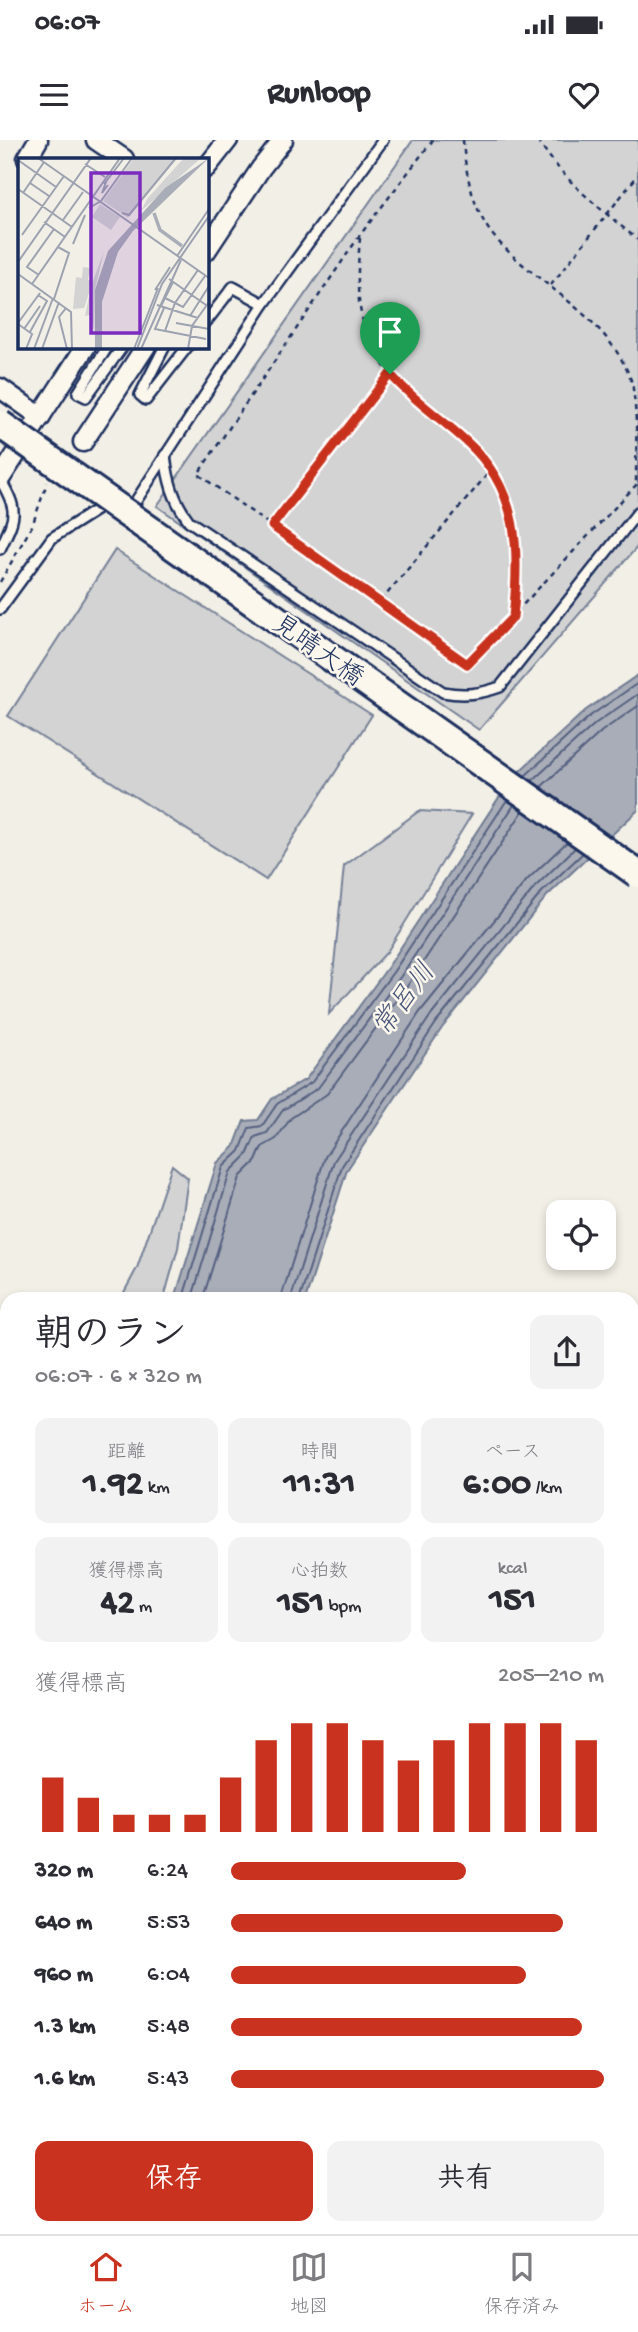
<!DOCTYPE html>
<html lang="ja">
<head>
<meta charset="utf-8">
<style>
  :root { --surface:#fff; --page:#f2f2f3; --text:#2b2b33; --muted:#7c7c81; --line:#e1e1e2; --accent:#c8321e }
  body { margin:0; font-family:"Gochi Hand","Klee One",sans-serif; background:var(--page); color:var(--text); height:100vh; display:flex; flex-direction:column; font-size:26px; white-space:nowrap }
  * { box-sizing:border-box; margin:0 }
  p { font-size:23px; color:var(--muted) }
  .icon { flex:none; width:38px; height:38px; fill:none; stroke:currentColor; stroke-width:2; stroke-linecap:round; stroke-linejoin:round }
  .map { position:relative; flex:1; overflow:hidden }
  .side { position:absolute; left:0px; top:1152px; width:639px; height:943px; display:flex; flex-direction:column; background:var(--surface); border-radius:21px 21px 0 0; box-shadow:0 4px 10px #0003 }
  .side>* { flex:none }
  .controls { position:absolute; left:546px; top:1060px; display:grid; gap:14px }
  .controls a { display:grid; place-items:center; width:70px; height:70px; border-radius:14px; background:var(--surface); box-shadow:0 4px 10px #0003; font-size:35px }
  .pin { position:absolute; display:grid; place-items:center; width:60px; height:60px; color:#fff; margin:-72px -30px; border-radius:50% 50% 50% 0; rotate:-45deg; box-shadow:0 0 7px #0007 }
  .pin .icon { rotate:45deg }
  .round { display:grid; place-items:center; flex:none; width:74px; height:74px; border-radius:14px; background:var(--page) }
  .overview { display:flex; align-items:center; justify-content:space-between; height:119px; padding:0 35px }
  h1 { font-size:38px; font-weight:700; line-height:52px }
  .stats { display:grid; grid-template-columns:repeat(3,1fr); gap:10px; height:119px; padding:7px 35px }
  .stats div { display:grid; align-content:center; border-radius:14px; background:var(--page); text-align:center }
  .stats b { font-size:35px; font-weight:700 }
  .stats small { font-size:19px; font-weight:400 }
  .stats p { font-size:19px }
  .chart { height:196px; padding:14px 35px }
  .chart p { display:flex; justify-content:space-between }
  .chart svg { width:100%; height:126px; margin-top:7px; stroke:var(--accent); stroke-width:6 }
  .primary-button { display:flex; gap:14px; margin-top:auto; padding:14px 35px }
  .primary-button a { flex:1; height:80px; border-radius:14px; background:var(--accent); color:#fff; font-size:28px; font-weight:700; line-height:80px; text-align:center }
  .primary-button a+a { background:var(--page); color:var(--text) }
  ul { padding:0 35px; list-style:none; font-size:23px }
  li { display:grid; grid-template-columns:112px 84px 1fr; align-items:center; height:52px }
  li i { height:18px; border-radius:9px; background:var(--accent) }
  .status { display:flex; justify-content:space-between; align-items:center; height:49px; padding:0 35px; background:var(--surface); direction:ltr }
  .status svg { height:19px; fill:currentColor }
  header { display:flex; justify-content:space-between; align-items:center; height:91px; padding:0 35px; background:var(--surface); font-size:32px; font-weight:700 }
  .menu { display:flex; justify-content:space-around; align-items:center; height:98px; border-top:2px solid var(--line); background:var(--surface); font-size:19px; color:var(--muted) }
  .menu a { display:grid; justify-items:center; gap:4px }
  .menu .current { color:var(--accent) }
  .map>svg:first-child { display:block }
  .green { fill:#d2d3d2; stroke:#768198; stroke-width:2 }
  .water { fill:#a9adb7; stroke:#707b93; stroke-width:2 }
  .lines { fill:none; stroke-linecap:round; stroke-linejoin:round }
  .shore { stroke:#546182; stroke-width:2 }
  .lane-casing { stroke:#1b2f5e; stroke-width:14 }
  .street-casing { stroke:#1b2f5e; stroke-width:23 }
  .path { stroke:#1b2f5e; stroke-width:2.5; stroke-dasharray:5 5; stroke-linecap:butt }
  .lane { stroke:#fbf7ec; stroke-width:9 }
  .street { stroke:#fbf7ec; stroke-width:18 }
  .secondary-bridge-casing { stroke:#1b2f5e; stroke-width:32; stroke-linecap:butt }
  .secondary-bridge { stroke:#fbf7ec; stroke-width:26 }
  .route-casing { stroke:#fff; stroke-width:14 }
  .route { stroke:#c8321e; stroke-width:9 }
  .labels { text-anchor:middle; stroke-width:5; stroke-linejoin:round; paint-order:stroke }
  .street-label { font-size:26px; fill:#1b2f5e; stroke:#fbf7ec }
  .water-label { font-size:28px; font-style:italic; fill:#465579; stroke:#fbf7ec }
  .inset-river { fill:none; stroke:#a9adb7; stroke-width:3.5 }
  .inset-road { fill:none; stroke:#9ca2b0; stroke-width:2 }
  .view { fill:#7b2cbf; fill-opacity:0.15; stroke:#7b2cbf; stroke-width:3.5 }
  .inset-edge { fill:none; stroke:#1b2f5e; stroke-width:3.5 }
</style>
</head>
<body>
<div class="status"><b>06:07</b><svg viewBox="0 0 49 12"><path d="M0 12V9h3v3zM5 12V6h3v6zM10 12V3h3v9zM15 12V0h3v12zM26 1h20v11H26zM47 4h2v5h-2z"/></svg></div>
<header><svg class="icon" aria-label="menu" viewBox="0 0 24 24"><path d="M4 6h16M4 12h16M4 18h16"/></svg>Runloop<svg class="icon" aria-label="heart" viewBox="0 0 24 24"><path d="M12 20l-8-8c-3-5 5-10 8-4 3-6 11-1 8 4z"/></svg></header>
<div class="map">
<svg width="638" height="2094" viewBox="0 0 638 2094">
  <rect width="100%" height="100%" fill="#f2efe6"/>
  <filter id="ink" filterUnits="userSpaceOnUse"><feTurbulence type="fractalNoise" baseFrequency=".0143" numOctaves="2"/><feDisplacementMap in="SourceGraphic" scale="14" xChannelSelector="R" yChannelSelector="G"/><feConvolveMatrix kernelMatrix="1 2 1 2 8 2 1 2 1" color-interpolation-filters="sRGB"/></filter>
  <g filter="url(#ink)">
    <!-- green -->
    <g class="green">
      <path d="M 413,0 L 638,0 L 638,406 L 479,590 L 157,366 Z"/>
      <path d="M 115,410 L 372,575 L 266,740 L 8,576 Z"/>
      <path d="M 419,671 L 472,674 L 387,812 L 329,874 L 344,726 Z"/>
      <path d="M 172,1025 L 188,1038 L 178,1108 L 164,1158 L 121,1158 L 137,1128 Z"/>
      <path d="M 7,1497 L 7,2021 L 0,1985 L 0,1525 Z"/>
    </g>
    <!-- water -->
    <g class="water">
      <path d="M 638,535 L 638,670 L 547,756 L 442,888 L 347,1030 L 306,1158 L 175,1158 L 217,1023 L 234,1007 L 244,981 L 258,980 L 272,959 L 306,939 L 388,827 L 511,639 L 586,570 Z"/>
      <path d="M 48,2088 L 143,2088 L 144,2094 L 49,2094 Z"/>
    </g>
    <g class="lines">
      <!-- shore -->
      <g class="shore">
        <path d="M 525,636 L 590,576 L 638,543"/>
        <path d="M 532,641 L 596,583 L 638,554"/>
        <path d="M 541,647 L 602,591 L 638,566"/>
        <path d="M 183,1158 L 223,1027 L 240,1011 L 249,988 L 262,986 L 277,964 L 312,942 L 394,831 L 507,660"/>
        <path d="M 192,1158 L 230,1032 L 247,1015 L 255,997 L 267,993 L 283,970 L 318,948 L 401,836 L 514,665"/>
        <path d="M 203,1158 L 240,1037 L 256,1021 L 262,1007 L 276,999 L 291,978 L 327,954 L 410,842 L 523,671"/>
        <path d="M 281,1158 L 325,1017 L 420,872 L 527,740 L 567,702"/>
        <path d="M 291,1158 L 334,1021 L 429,878 L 535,747 L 575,708"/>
        <path d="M 300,1158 L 342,1026 L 436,883 L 542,752 L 583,713"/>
      </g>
      <defs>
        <g id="lane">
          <path d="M 206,182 L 233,147 L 264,164"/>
          <path d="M 108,206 L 78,253 L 86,257 L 123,206"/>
          <path d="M 165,206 L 140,255 L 146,260 L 188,206"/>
          <path d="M 165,315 C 168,340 173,360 189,381 L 443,552 C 464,556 480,554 500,547 L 638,372"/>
          <path d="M 0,339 C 19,372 16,375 0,409"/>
          <path d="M 126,365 L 134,364 L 264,164 L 383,0"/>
          <path d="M 0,469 L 52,398 L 101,367 L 108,366"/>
          <path d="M 632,2051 L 638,2031"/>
          <path d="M 618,2094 L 620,2088"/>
        </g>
        <g id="street">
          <path d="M 96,0 L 124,19"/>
          <path d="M 27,19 L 38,0"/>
          <path d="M 206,28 L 228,0"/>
          <path d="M 206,111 L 261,28 L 283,0"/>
          <path d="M 0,248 L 41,277"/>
          <path d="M 83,302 L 146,206"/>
          <path d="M 0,339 L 86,206"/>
        </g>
      </defs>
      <!-- lane casing -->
      <use href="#lane" class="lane-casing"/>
      <!-- street casing -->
      <use href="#street" class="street-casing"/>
      <!-- path -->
      <g class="path">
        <path d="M 433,0 L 360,95 L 198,334 L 467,524 L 638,343"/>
        <path d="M 463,0 C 465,33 474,75 497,100 C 541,148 610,177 632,243 C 638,275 636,312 636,345"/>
        <path d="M 538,0 C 563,41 601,69 638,100"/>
        <path d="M 360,98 C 358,122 356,150 361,173 C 382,271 483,282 513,374 C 523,405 517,443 514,475"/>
        <path d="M 551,145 L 638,35"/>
        <path d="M 272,386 L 390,234"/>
        <path d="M 0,442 L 32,386 L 47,343"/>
        <path d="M 381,461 L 491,330"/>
        <path d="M 632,1376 L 638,1374"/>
        <path d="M 202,2088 L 202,2094"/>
      </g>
      <!-- lane -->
      <use href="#lane" class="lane"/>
      <!-- street -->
      <use href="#street" class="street"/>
      <defs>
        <path id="secondary-bridge" d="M 0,284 L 638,734"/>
      </defs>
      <!-- secondary-bridge casing -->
      <use href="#secondary-bridge" class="secondary-bridge-casing"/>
      <!-- secondary-bridge -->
      <use href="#secondary-bridge" class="secondary-bridge"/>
    </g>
  </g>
  <g class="lines" filter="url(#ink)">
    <defs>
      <path id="route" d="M 390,234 C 416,263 440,277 467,302 C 520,350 520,412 513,477 L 467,524 L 272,386 Z"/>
    </defs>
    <!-- route casing -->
    <use href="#route" class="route-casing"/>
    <!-- route -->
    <use href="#route" class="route"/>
  </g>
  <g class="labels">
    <!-- street labels -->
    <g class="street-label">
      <text transform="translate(319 509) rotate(35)" y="9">見晴大橋</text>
    </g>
    <!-- water labels -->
    <g class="water-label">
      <text transform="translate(402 858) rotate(-53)" y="10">常呂川</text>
    </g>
  </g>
  <!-- overview -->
  <g transform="translate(18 18)">
    <rect width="191" height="191" fill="#f2efe6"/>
    <path d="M 116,0 L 159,0 L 110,60 L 85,43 ZM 166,0 L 183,0 L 123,53 L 129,41 ZM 82,46 L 102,59 L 93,72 L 74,59 ZM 86,93 L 77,132 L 76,172 L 72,157 L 67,158 L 73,129 L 66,150 L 55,151 L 58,119 L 64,120 L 65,109 L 72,110 L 70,122 L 75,123 Z" fill="#d2d3d2"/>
    <path d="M 191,0 L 115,73 L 100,94 L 84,144 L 84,191 L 77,191 L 77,132 L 90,93 L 147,30 Z" fill="#a9adb7"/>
    <path class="inset-river" d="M 136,55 L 142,72 L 164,88"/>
    <path class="inset-road" d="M 20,0 L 191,120M 0,2 L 38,29M 67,6 L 87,19M 12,25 L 31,38M 87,25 L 106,0M 86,26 L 88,24 L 84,35 L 90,27M 0,31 L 54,69M 5,35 L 26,4M 71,50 L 83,43 L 114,0M 104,55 L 111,57 L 158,0M 45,62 L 65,34M 26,64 L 47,79M 4,77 L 46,18M 55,86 L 67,57M 159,98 L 191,51M 0,104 L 73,0M 0,116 L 53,154 L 54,191M 21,117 L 9,109 L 36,71M 151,121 L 188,147M 14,126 L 102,0M 137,132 L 152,109M 147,140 L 165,149 L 187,118M 36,141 L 51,95 L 40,89M 139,147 L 180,160M 143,148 L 155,124M 48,150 L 41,159 L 49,191M 146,150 L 137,171 L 188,181M 172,158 L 191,128M 0,165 L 22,135M 158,165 L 191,171M 0,166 L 14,176 L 8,191M 6,171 L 22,148M 147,173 L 157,145 L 180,112M 12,174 L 29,143 L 20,137M 16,191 L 35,140M 24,191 L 41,144M 116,191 L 140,130M 119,191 L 144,126 L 191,58M 123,191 L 163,102M 170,191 L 174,168 L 191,144"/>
    <path class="view" d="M 73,15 L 122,15 L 122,175 L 73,175 Z"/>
    <rect width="191" height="191" class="inset-edge"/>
  </g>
</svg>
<div class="controls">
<a><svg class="icon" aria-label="locate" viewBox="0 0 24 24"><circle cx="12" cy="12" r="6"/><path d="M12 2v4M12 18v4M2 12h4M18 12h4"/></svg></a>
</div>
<div class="pin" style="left:390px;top:234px;background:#1e9e55"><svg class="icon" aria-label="arrive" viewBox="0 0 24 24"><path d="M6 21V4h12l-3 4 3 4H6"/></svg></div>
<section class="side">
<div class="overview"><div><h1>朝のラン</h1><p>06:07 · 6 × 320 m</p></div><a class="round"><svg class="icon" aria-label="share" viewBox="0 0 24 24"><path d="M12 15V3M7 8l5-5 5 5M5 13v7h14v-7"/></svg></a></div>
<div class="stats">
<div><p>距離</p><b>1.92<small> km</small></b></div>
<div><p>時間</p><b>11:31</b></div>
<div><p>ペース</p><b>6:00<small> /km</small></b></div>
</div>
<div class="stats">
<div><p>獲得標高</p><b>42<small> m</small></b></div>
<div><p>心拍数</p><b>151<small> bpm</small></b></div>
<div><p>kcal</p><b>151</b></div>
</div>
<div class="chart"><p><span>獲得標高</span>205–210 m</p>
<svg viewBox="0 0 160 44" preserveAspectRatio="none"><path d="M5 44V25M15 44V32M25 44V38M35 44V38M45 44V38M55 44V25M65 44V12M75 44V6M85 44V6M95 44V12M105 44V19M115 44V12M125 44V6M135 44V6M145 44V6M155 44V12"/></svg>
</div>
<ul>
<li><b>320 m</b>6:24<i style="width:63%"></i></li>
<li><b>640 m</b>5:53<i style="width:89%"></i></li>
<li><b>960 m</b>6:04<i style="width:79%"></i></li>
<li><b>1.3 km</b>5:48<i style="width:94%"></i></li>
<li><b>1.6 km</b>5:43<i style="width:100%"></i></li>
</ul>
<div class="primary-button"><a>保存</a><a>共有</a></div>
</section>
</div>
<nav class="menu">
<a class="current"><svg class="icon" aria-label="home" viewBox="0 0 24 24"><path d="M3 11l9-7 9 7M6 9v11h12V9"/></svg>ホーム</a>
<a><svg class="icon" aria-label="map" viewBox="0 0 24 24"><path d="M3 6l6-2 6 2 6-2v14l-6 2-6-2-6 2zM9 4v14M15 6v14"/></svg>地図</a>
<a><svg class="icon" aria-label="saved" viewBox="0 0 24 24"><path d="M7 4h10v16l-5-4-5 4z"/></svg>保存済み</a>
</nav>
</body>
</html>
